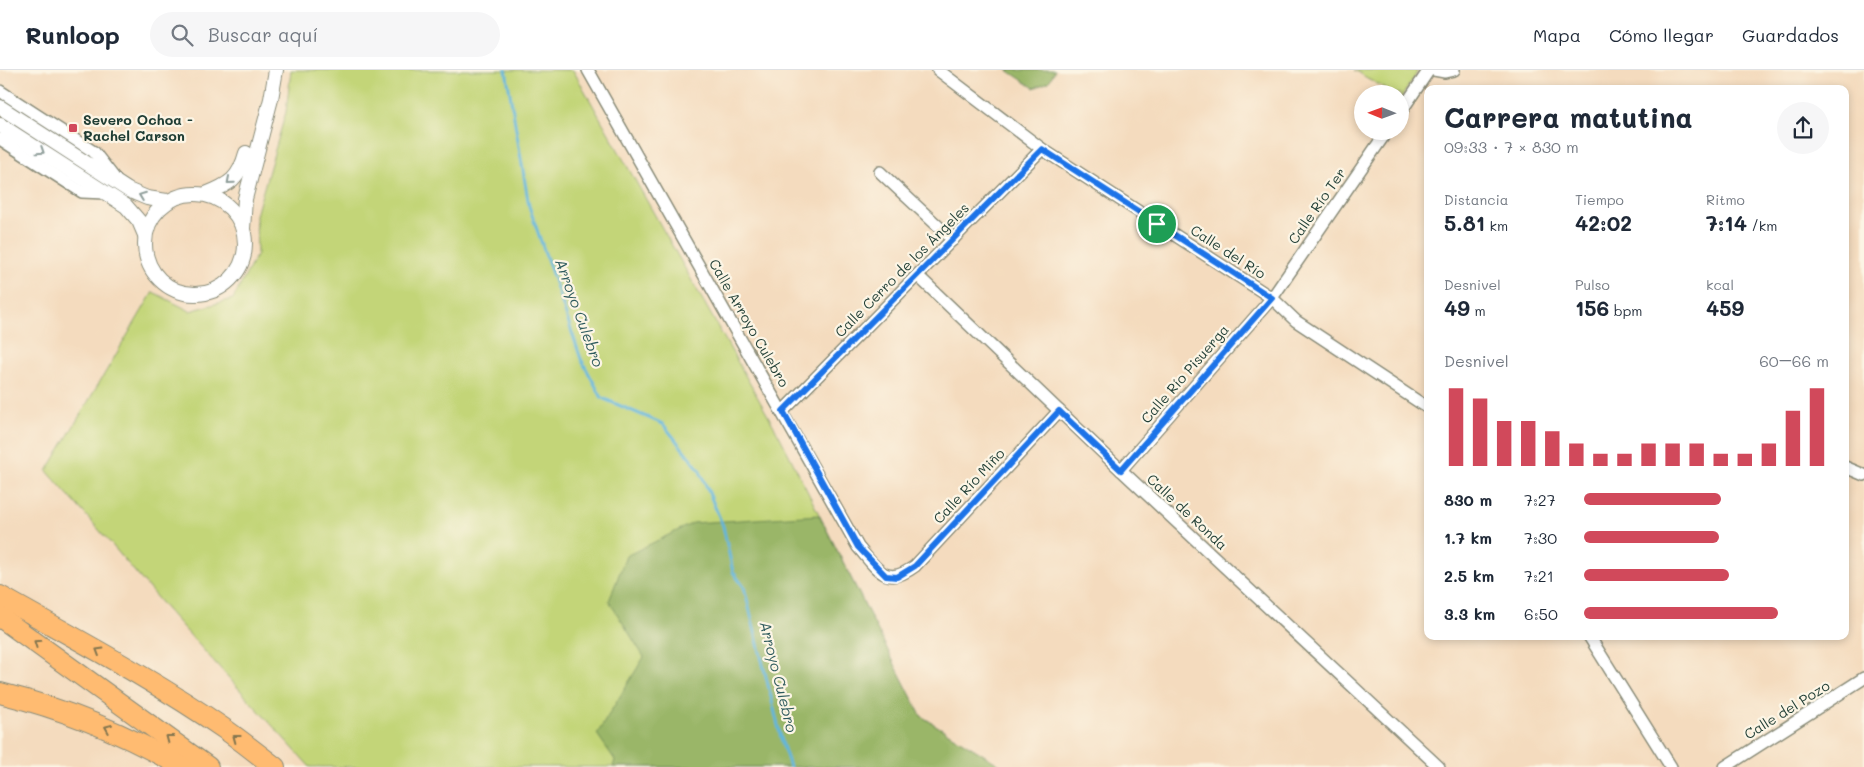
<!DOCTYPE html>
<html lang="es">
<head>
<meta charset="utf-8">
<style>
  :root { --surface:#fff; --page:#f6f6f7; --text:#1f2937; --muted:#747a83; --line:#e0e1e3; --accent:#d1495b }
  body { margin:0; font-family:Mali,sans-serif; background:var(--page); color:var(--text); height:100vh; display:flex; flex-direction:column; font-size:19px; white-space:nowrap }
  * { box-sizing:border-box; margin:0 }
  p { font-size:16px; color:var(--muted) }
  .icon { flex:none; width:28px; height:28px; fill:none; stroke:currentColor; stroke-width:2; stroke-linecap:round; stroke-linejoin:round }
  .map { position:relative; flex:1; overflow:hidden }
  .panel { position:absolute; left:1424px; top:15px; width:425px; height:555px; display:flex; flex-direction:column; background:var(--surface); border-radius:10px; box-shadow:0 2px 8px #0003 }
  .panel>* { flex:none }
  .needle { width:32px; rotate:271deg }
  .fabs { position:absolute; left:1354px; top:15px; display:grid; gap:10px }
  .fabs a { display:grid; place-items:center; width:55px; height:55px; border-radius:50%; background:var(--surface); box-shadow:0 2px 8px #0003; font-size:25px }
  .pin { position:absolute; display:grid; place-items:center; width:42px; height:42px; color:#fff; margin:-21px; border:2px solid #fff; border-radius:50%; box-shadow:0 1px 5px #0007 }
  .round { display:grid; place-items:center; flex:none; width:52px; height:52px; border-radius:26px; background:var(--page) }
  .overview { display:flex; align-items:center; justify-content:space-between; height:85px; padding:0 20px }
  h1 { font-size:28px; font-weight:800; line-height:38px }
  .stats { display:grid; grid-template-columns:repeat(3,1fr); gap:8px; height:85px; padding:5px 20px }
  .stats div { display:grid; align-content:center }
  .stats b { font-size:21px; font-weight:800 }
  .stats small { font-size:14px; font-weight:400 }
  .stats p { font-size:14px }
  .chart { height:140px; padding:10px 20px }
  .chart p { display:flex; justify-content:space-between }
  .chart svg { width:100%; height:90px; margin-top:5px; stroke:var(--accent); stroke-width:6 }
  ul { padding:0 20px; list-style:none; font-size:16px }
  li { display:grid; grid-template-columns:80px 60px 1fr; align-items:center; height:38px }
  li i { height:12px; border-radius:6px; background:var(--accent) }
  header { display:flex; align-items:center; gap:30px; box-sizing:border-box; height:70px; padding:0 25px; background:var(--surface); border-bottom:1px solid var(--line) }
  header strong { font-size:24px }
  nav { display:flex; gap:28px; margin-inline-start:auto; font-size:18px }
  .search { width:350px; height:45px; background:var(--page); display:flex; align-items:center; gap:12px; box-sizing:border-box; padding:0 18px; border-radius:28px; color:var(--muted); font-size:19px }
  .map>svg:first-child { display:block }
  .green { fill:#c3d578; stroke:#718956 }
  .forest { fill:#9ab668; stroke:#5c7a4e }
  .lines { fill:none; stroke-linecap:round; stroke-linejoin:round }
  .stream { stroke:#60b6dd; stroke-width:3 }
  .minor-casing { stroke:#8a8c79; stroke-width:14 }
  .tertiary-casing { stroke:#8a8c79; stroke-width:16 }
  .motorway-casing { stroke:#8a8c79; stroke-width:22 }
  .minor { stroke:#fff; stroke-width:11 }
  .tertiary { stroke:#fff; stroke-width:14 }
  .motorway { stroke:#ffbb71; stroke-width:20 }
  .oneway { stroke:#8f9e9a }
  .oneway2 { stroke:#84764f }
  .route-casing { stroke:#fff; stroke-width:10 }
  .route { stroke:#1a73e8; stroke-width:6 }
  .poi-dot { fill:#d1495b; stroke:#fcf5e5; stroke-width:2 }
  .labels { text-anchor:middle; stroke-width:4.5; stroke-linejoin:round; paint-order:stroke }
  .poi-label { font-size:14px; font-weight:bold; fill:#1f3d34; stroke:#fcf5e5; text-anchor:start }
  .street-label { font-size:14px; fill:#1f3d34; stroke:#fcf5e5 }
  .water-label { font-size:15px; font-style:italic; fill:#2f5b5e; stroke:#fcf5e5 }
</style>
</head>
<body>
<header>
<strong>Runloop</strong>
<div class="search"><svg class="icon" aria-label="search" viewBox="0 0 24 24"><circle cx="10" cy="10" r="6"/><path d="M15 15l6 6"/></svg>Buscar aquí</div>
<nav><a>Mapa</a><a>Cómo llegar</a><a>Guardados</a></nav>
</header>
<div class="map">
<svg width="1864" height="697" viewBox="0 0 1864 697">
  <rect width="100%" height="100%" fill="#fcf5e5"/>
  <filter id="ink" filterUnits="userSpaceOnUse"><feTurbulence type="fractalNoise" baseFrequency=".02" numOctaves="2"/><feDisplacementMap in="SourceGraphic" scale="10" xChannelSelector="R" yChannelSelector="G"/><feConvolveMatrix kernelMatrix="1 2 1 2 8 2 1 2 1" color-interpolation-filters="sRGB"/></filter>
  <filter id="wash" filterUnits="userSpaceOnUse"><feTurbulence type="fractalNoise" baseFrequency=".0096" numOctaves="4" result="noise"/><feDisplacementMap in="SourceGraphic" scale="20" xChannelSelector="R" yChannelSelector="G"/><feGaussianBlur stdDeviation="1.12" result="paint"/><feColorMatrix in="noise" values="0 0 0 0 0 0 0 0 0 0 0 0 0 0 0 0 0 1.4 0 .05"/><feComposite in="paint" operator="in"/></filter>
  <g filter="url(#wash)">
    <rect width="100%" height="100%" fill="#f4dbbe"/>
    <!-- green -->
    <g class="green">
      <path d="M 291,0 L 573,0 L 780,367 L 921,646 L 1003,697 L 310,697 L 169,542 L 107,469 L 47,401 L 153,222 L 190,241 L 233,229 L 257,184 L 256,145 L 286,42 Z"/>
      <path d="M 1354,0 L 1416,0 L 1417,3 L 1401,28 L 1400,24 L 1394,24 Z"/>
    </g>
    <!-- forest -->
    <g class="forest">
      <path d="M 1007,0 L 1055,0 L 1049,12 L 1034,18 Z"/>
      <path d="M 819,445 L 921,646 L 1003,697 L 613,697 L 615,690 L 597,664 L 644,587 L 609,531 L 626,486 L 693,453 Z"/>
    </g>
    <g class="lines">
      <!-- stream -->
      <path class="stream" d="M 506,0 L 529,136 L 581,289 L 602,328 L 663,354 L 699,399 L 723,456 L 733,502 L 744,517 L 783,676 L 790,697"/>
    </g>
  </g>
  <g filter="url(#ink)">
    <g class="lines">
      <defs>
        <g id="minor">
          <path d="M 588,0 L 858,477 C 877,499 886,518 915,496 L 1059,341"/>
          <path d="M 938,0 L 1042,79 L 1272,228 L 1296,251 L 1428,338"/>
          <path d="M 1434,0 L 1445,2 L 1454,0"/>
          <path d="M 0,21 L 94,82 L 115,109"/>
          <path d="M 1400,43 L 1429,0"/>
          <path d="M 0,69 L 82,122 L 105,123"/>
          <path d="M 880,102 L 953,170"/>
          <path d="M 918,206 L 1121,400 L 1439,697"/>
          <path d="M 783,341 L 1042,79"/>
          <path d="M 1845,397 L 1864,405"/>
          <path d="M 1121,400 L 1272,228 L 1387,61"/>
          <path d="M 1589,566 L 1671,697"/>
          <path d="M 1725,697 L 1864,608"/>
        </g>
        <g id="tertiary">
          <path d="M 0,37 L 128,120 L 147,128 L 167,131"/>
          <path d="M 0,55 L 126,136 L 139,151 L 145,165"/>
          <circle cx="195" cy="174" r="50"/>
          <path d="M 206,124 C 230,114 239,109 246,83"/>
          <path d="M 243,159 L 245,129 L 271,29 L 276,0"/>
        </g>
        <g id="motorway">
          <path d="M 0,526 C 76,569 154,610 226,660 C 243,672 259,685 275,697"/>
          <path d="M 0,547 L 208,697"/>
          <path d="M 0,623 C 64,639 125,663 182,697"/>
        </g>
      </defs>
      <!-- minor casing -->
      <use href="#minor" class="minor-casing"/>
      <!-- tertiary casing -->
      <use href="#tertiary" class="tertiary-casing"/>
      <!-- motorway casing -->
      <use href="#motorway" class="motorway-casing"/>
      <!-- minor -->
      <use href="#minor" class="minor"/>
      <!-- tertiary -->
      <use href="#tertiary" class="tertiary"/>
      <!-- motorway -->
      <use href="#motorway" class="motorway"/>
    </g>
    <!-- one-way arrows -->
    <defs><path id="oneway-chevron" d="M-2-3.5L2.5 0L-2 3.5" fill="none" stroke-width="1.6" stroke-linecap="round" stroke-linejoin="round" transform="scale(1.25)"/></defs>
    <g class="oneway">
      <use href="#oneway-chevron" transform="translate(41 81) rotate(33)"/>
      <use href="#oneway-chevron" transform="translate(230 111) rotate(139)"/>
      <use href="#oneway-chevron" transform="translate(142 126) rotate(-159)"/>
    </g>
    <g class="oneway2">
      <use href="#oneway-chevron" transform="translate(37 573) rotate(-145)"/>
      <use href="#oneway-chevron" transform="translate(99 581) rotate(-149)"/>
      <use href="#oneway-chevron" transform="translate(108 658) rotate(-158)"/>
      <use href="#oneway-chevron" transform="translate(169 668) rotate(-143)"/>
      <use href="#oneway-chevron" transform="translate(236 668) rotate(-143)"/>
    </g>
  </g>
  <g class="lines" filter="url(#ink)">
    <defs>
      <path id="route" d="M 1042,79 L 1272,228 L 1121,400 L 1059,341 L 915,496 L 897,507 L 886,506 L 858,477 L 783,341 Z"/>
    </defs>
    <!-- route casing -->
    <use href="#route" class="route-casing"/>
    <!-- route -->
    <use href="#route" class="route"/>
  </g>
  <!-- markers -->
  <rect class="poi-dot" x="68" y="53" width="10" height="10" rx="2.5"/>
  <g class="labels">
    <!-- poi labels -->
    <g class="poi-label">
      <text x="83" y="55">Severo Ochoa -<tspan x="83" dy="16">Rachel Carson</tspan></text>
    </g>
    <!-- street labels -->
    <g class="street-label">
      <text transform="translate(1317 136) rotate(-55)" y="5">Calle Río Ter</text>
      <text transform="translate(1228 182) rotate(33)" y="5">Calle del Río</text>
      <text transform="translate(902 200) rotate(-45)" y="5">Calle Cerro de los Ángeles</text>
      <text transform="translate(749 253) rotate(60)" y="5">Calle Arroyo Culebro</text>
      <text transform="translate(1185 304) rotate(-49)" y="5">Calle Río Pisuerga</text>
      <text transform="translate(969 416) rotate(-47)" y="5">Calle Río Miño</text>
      <text transform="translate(1187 442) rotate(43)" y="5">Calle de Ronda</text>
      <text transform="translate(1787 640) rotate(-32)" y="5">Calle del Pozo</text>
    </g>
    <!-- water labels -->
    <g class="water-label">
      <text transform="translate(579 243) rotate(70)" y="5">Arroyo Culebro</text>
      <text transform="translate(778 607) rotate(76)" y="5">Arroyo Culebro</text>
    </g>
  </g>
</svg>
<div class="fabs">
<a><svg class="needle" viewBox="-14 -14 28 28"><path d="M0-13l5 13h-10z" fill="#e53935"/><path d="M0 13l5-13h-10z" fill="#747a83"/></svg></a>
</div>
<div class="pin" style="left:1157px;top:154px;background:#1e9e55"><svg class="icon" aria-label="arrive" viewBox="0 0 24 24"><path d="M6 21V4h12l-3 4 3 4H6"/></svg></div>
<section class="panel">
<div class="overview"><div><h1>Carrera matutina</h1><p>09:33 · 7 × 830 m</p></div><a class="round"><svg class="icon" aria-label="share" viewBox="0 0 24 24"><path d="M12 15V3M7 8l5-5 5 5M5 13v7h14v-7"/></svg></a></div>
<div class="stats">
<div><p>Distancia</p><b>5.81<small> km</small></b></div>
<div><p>Tiempo</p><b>42:02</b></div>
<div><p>Ritmo</p><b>7:14<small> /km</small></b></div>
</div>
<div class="stats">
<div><p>Desnivel</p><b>49<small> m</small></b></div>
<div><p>Pulso</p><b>156<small> bpm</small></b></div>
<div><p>kcal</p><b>459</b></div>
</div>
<div class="chart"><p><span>Desnivel</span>60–66 m</p>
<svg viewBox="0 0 160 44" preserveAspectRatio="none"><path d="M5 44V6M15 44V11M25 44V22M35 44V22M45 44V27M55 44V33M65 44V38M75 44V38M85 44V33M95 44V33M105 44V33M115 44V38M125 44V38M135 44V33M145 44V17M155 44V6"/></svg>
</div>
<ul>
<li><b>830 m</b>7:27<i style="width:56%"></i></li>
<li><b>1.7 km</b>7:30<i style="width:55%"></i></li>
<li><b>2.5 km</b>7:21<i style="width:59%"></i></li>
<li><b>3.3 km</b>6:50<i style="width:79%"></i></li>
</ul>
</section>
</div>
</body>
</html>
